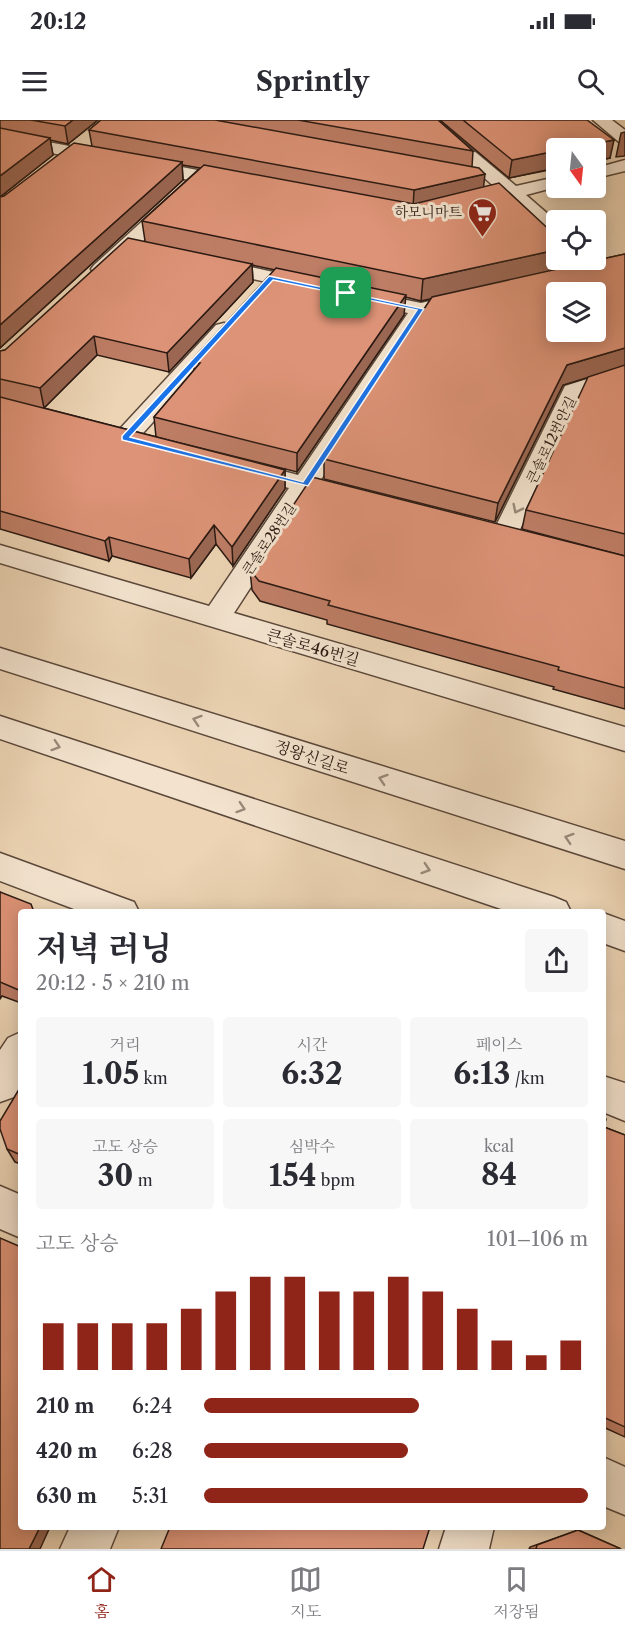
<!DOCTYPE html>
<html lang="ko">
<head>
<meta charset="utf-8">
<style>
  :root { --surface:#fff; --page:#f7f7f7; --text:#2b2b33; --muted:#7c7c81; --line:#e1e1e2; --accent:#8f2418 }
  body { margin:0; font-family:"Libre Caslon Text","Noto Serif KR",serif; background:var(--page); color:var(--text); height:100vh; display:flex; flex-direction:column; font-size:22px; white-space:nowrap }
  * { box-sizing:border-box; margin:0 }
  p { font-size:20px; color:var(--muted) }
  .icon { flex:none; width:33px; height:33px; fill:none; stroke:currentColor; stroke-width:2; stroke-linecap:round; stroke-linejoin:round }
  .map { position:relative; flex:1; overflow:hidden }
  .panel { position:absolute; left:18px; top:789px; width:588px; height:621px; display:flex; flex-direction:column; background:var(--surface); border-radius:6px; box-shadow:0 3px 15px #0003 }
  .panel>* { flex:none }
  .needle { width:39px; rotate:165deg }
  .fabs { position:absolute; left:546px; top:18px; display:grid; gap:12px }
  .fabs a { display:grid; place-items:center; width:60px; height:60px; border-radius:6px; background:var(--surface); box-shadow:0 3px 15px #0003; font-size:30px }
  .pin { position:absolute; display:grid; place-items:center; width:51px; height:51px; color:#fff; margin:-26px; border-radius:12px; box-shadow:0 3px 9px #0006 }
  .round { display:grid; place-items:center; flex:none; width:63px; height:63px; border-radius:6px; background:var(--page) }
  .head { display:flex; align-items:center; justify-content:space-between; height:102px; padding:0 18px }
  h1 { font-size:33px; font-weight:700; line-height:45px }
  .metrics { display:grid; grid-template-columns:repeat(3,1fr); gap:9px; height:102px; padding:6px 18px }
  .metrics div { display:grid; align-content:center; border-radius:6px; background:var(--page); text-align:center }
  .metrics b { font-size:30px; font-weight:700 }
  .metrics small { font-size:16px; font-weight:400 }
  .metrics p { font-size:16px }
  .chart { height:168px; padding:12px 18px }
  .chart p { display:flex; justify-content:space-between }
  .chart svg { width:100%; height:108px; margin-top:6px; stroke:var(--accent); stroke-width:6 }
  ul { padding:0 18px; list-style:none; font-size:20px }
  li { display:grid; grid-template-columns:96px 72px 1fr; align-items:center; height:45px }
  li i { height:15px; border-radius:8px; background:var(--accent) }
  .status { display:flex; justify-content:space-between; align-items:center; height:42px; padding:0 30px; background:var(--surface); direction:ltr }
  .status svg { height:16px; fill:currentColor }
  header { display:flex; justify-content:space-between; align-items:center; height:78px; padding:0 18px; background:var(--surface); font-size:27px; font-weight:700 }
  .tab-bar { display:flex; justify-content:space-around; align-items:center; height:84px; border-top:2px solid var(--line); background:var(--surface); font-size:16px; color:var(--muted) }
  .tab-bar a { display:grid; justify-items:center; gap:3px }
  .tab-bar .current { color:var(--accent) }
  .map>svg:first-child { display:block }
  .lines { fill:none; stroke-linecap:round; stroke-linejoin:round }
  .minor-casing { stroke:#5b483b; stroke-width:3 }
  .minor { fill:#f3e3ce; fill-rule:evenodd }
  .wall { fill:#be7e66; stroke:#2b1a13; stroke-width:1.5 }
  .shaded-wall { fill:#9b6753; stroke:#2b1a13; stroke-width:1.5 }
  .building { fill:#dd9377; stroke:#2b1a13; stroke-width:1.5; fill-rule:evenodd }
  .oneway { stroke:#99897a }
  .route { fill:#1a73e8; stroke:#fff; stroke-width:1.5; fill-rule:evenodd }
  .labels { text-anchor:middle; stroke-width:6; stroke-linejoin:round; paint-order:stroke }
  .far-poi-label { font-size:14px; fill:#2b1a13; stroke:#f3e3ce; text-anchor:end }
  .far-street-label { font-size:14px; fill:#2b1a13; stroke:#f3e3ce }
  .street-label { font-size:16px; fill:#2b1a13; stroke:#f3e3ce }
</style>
</head>
<body>
<div class="status"><b>20:12</b><svg viewBox="0 0 49 12"><path d="M0 12V9h3v3zM5 12V6h3v6zM10 12V3h3v9zM15 12V0h3v12zM26 1h20v11H26zM47 4h2v5h-2z"/></svg></div>
<header><svg class="icon" aria-label="menu" viewBox="0 0 24 24"><path d="M4 6h16M4 12h16M4 18h16"/></svg>Sprintly<svg class="icon" aria-label="search" viewBox="0 0 24 24"><circle cx="10" cy="10" r="6"/><path d="M15 15l6 6"/></svg></header>
<div class="map">
<svg width="625" height="1429" viewBox="0 0 625 1429">
  <rect width="100%" height="100%" fill="#ecd4b4"/>
  <filter id="stains"><feTurbulence type="fractalNoise" baseFrequency=".00333" numOctaves="4"/><feColorMatrix values="0 0 0 0 .2 0 0 0 0 .09 0 0 0 0 .02 0 0 0 .5 -.17"/></filter>
  <radialGradient id="worn" r=".72"><stop offset=".6" stop-color="#630" stop-opacity="0"/><stop offset="1" stop-color="#630" stop-opacity=".3"/></radialGradient>
  <g class="lines">
    <defs>
      <g id="minor">
        <path d="M 419,0 L 437,0 L 516,66 L 556,57 L 556,67 L 526,75 L 556,101 L 556,116 L 549,114 L 508,79 L 468,89 L 461,87 L 459,83 L 461,79 L 498,70 Z"/>
        <path d="M 593,0 L 612,0 L 625,10 L 625,23 L 619,22 Z"/>
        <path d="M 0,13 L 235,57 L 241,59 L 244,63 L 241,67 L 235,69 L 0,23 Z"/>
        <path d="M 625,40 L 625,51 L 596,58 L 596,48 Z"/>
        <path d="M 176,75 L 183,77 L 185,81 L 183,85 L 108,153 L 94,153 L 91,149 L 94,145 L 169,77 Z"/>
        <path d="M 596,135 L 625,158 L 625,174 L 618,172 L 581,140 L 596,140 Z"/>
        <path d="M 210,138 L 319,162 L 322,166 L 319,170 L 312,172 L 203,148 L 200,144 L 203,140 Z"/>
        <path d="M 362,171 L 421,183 L 467,173 L 474,175 L 477,179 L 474,183 L 429,194 L 320,361 L 359,370 L 363,376 L 359,382 L 350,384 L 311,374 L 234,493 L 625,607 L 625,631 L 0,443 L 0,425 L 209,486 L 289,368 L 231,353 L 228,348 L 231,343 L 240,340 L 298,355 L 408,193 L 355,181 L 352,177 L 355,173 Z"/>
        <path d="M 224,203 L 232,205 L 235,210 L 232,215 L 134,323 L 125,325 L 116,323 L 113,318 L 116,313 L 216,205 Z"/>
        <path d="M 625,247 L 625,261 L 582,275 L 517,416 L 513,422 L 504,424 L 495,422 L 491,416 L 565,266 Z"/>
        <path d="M 0,528 L 625,721 L 625,749 L 0,549 Z"/>
        <path d="M 0,596 L 554,777 L 566,782 L 571,792 L 510,792 L 0,619 Z"/>
        <path d="M 0,733 L 134,782 L 139,792 L 82,792 L 0,761 Z"/>
        <path d="M 603,793 L 625,801 L 625,831 L 603,823 Z"/>
        <path d="M 21,912 L 21,965 L 14,977 L 0,982 L 0,930 L 8,918 Z"/>
        <path d="M 603,956 L 625,963 L 625,1001 L 603,992 Z"/>
        <path d="M 0,1066 L 21,1075 L 21,1118 L 0,1109 Z"/>
        <path d="M 603,1337 L 625,1347 L 625,1395 L 603,1386 Z"/>
        <path d="M 70,1407 L 119,1407 L 110,1429 L 60,1429 Z"/>
        <path d="M 446,1407 L 494,1407 L 489,1429 L 439,1429 Z"/>
      </g>
    </defs>
    <!-- minor casing -->
    <use href="#minor" class="minor-casing"/>
    <!-- minor -->
    <use href="#minor" class="minor"/>
  </g>
  <!-- wall -->
  <g class="wall">
    <path d="M 0,0 L 98,0 L 68,24 L 50,20 L 53,35 L 0,77 Z"/>
    <path d="M 101,0 L 438,0 L 473,31 L 472,47 L 483,67 L 566,140 L 565,147 L 625,134 L 625,436 L 522,409 L 526,390 L 590,257 L 563,265 L 495,402 L 324,359 L 324,339 L 431,179 L 421,181 L 405,177 L 404,195 L 297,352 L 156,317 L 154,297 L 194,250 L 193,239 L 275,150 L 252,145 L 253,162 L 169,252 L 97,235 L 44,288 L 285,350 L 285,369 L 233,446 L 216,424 L 191,458 L 112,436 L 109,441 L 0,409 L 0,231 L 5,230 L 145,121 L 142,101 L 200,48 L 182,45 L 183,60 L 0,228 L 0,77 L 4,76 L 92,26 L 89,10 Z"/>
    <path d="M 440,0 L 587,0 L 610,38 L 509,58 Z"/>
    <path d="M 625,436 L 625,589 L 553,569 L 554,567 L 327,504 L 327,500 L 260,481 L 252,470 L 250,450 Z"/>
    <path d="M 0,772 L 21,792 L 21,883 L 2,876 L 0,879 Z"/>
    <path d="M 21,966 L 21,1044 L 15,1042 L 7,1029 Z"/>
    <path d="M 603,998 L 604,1007 L 625,1015 L 625,1317 L 603,1307 Z"/>
    <path d="M 578,1410 L 621,1429 L 529,1429 L 530,1427 Z"/>
  </g>
  <!-- shaded-wall -->
  <g class="shaded-wall">
    <path d="M 73,0 L 98,0 L 68,24 L 65,6 Z"/>
    <path d="M 625,12 L 625,36 L 616,37 L 621,13 Z"/>
    <path d="M 50,18 L 53,35 L 0,77 L 0,56 Z"/>
    <path d="M 614,20 L 610,38 L 596,41 L 596,28 L 571,28 Z"/>
    <path d="M 556,31 L 556,48 L 509,58 L 512,40 Z"/>
    <path d="M 182,42 L 183,60 L 0,228 L 0,205 Z"/>
    <path d="M 485,54 L 483,72 L 413,89 L 414,70 Z"/>
    <path d="M 556,130 L 556,140 L 566,140 L 565,149 L 421,181 L 423,159 Z"/>
    <path d="M 252,144 L 253,162 L 169,252 L 167,233 Z"/>
    <path d="M 406,175 L 404,195 L 297,352 L 297,333 Z"/>
    <path d="M 94,216 L 97,235 L 44,288 L 40,268 Z"/>
    <path d="M 625,228 L 625,246 L 563,265 L 495,402 L 498,383 L 567,245 Z"/>
    <path d="M 285,350 L 285,369 L 233,446 L 232,427 Z"/>
    <path d="M 214,405 L 216,424 L 191,458 L 189,439 Z"/>
    <path d="M 109,417 L 112,436 L 109,441 L 105,421 Z"/>
    <path d="M 40,1407 L 50,1407 L 40,1429 L 29,1429 Z"/>
  </g>
  <!-- building -->
  <g class="building">
    <path d="M 31,0 L 73,0 L 65,6 Z"/>
    <path d="M 101,0 L 215,0 L 479,48 L 485,54 L 414,70 L 89,10 Z"/>
    <path d="M 298,0 L 438,0 L 473,31 Z"/>
    <path d="M 463,0 L 587,0 L 614,20 L 571,28 L 556,28 L 556,31 L 512,40 Z"/>
    <path d="M 0,8 L 50,18 L 0,56 Z"/>
    <path d="M 74,23 L 182,42 L 0,205 L 0,77 L 4,76 Z"/>
    <path d="M 204,45 L 414,84 L 499,63 L 556,116 L 556,130 L 423,159 L 142,101 Z"/>
    <path d="M 128,118 L 252,144 L 167,233 L 94,216 L 40,268 L 0,259 L 0,231 L 5,230 Z"/>
    <path d="M 625,134 L 625,228 L 567,245 L 498,383 L 324,339 L 432,177 ZM 556,172 L 596,172 L 596,212 L 556,212 Z"/>
    <path d="M 276,148 L 406,175 L 297,333 L 154,297 L 200,243 L 197,243 L 199,240 L 193,239 Z"/>
    <path d="M 625,245 L 625,414 L 526,390 L 588,257 Z"/>
    <path d="M 0,277 L 285,350 L 232,427 L 214,405 L 189,439 L 109,417 L 105,421 L 0,391 Z"/>
    <path d="M 312,357 L 625,436 L 625,568 L 558,550 L 559,547 L 328,485 L 330,481 L 259,461 L 250,450 Z"/>
    <path d="M 0,772 L 31,784 L 34,792 L 21,792 L 21,871 L 0,862 Z"/>
    <path d="M 21,966 L 21,1035 L 7,1029 L 0,1009 L 0,1001 Z"/>
    <path d="M 603,998 L 606,999 L 604,1007 L 625,1015 L 625,1307 L 603,1297 Z"/>
    <path d="M 0,1118 L 21,1127 L 21,1407 L 40,1407 L 29,1429 L 0,1429 Z"/>
    <path d="M 170,1407 L 430,1407 L 423,1429 L 161,1429 Z"/>
    <path d="M 578,1410 L 621,1429 L 536,1429 L 537,1425 Z"/>
  </g>
  <!-- one-way arrows -->
  <defs><path id="oneway-chevron" d="M-2-3.5L2.5 0L-2 3.5" fill="none" stroke-width="1.6" stroke-linecap="round" stroke-linejoin="round" transform="scale(1.5)"/></defs>
  <g class="oneway">
    <use href="#oneway-chevron" transform="translate(517 389) rotate(116)"/>
    <use href="#oneway-chevron" transform="translate(197 600) rotate(-162)"/>
    <use href="#oneway-chevron" transform="translate(56 626) rotate(18)"/>
    <use href="#oneway-chevron" transform="translate(383 659) rotate(-162)"/>
    <use href="#oneway-chevron" transform="translate(241 688) rotate(18)"/>
    <use href="#oneway-chevron" transform="translate(569 718) rotate(-162)"/>
    <use href="#oneway-chevron" transform="translate(426 749) rotate(18)"/>
  </g>
  <!-- route -->
  <path class="route" d="M 269,156 L 424,189 L 308,366 L 122,320 L 122,316 ZM 273,160 L 417,190 L 303,362 L 130,317 Z"/>
  <!-- icons -->
  <defs>
    <symbol id="supermarket-pin" viewBox="-11 -11 22 30"><path d="M0 17L-7.5 6A9.5 9.5 0 1 1 7.5 6Z" fill="#8f2418" stroke="#f3e3ce"/><path d="M-6-5.5h2.5l.6 2H6L4.5 2H-2.5L-4.4-4H-6ZM-1.5 3.2a1.3 1.3 0 1 0 .1 0ZM3 3.2a1.3 1.3 0 1 0 .1 0Z" fill="#fff"/></symbol>
  </defs>
  <g fill-rule="evenodd">
    <use href="#supermarket-pin" x="466" y="76" width="33" height="45"/>
  </g>
  <g class="labels">
    <!-- far-poi labels -->
    <g class="far-poi-label">
      <text x="462" y="97">하모니마트</text>
    </g>
    <!-- far-street labels -->
    <g class="far-street-label">
      <text transform="translate(551 320) rotate(-64)" y="5">큰솔로12번안길</text>
      <text transform="translate(269 419) rotate(-56)" y="5">큰솔로28번길</text>
    </g>
    <!-- street labels -->
    <g class="street-label">
      <text transform="translate(313 527) rotate(16)" y="6">큰솔로46번길</text>
      <text transform="translate(312 637) rotate(18)" y="6">정왕신길로</text>
    </g>
  </g>
  <rect width="100%" height="100%" filter="url(#stains)"/>
  <rect width="100%" height="100%" fill="url(#worn)"/>
</svg>
<div class="fabs">
<a><svg class="needle" viewBox="-14 -14 28 28"><path d="M0-13l5 13h-10z" fill="#e53935"/><path d="M0 13l5-13h-10z" fill="#7c7c81"/></svg></a>
<a><svg class="icon" aria-label="locate" viewBox="0 0 24 24"><circle cx="12" cy="12" r="6"/><path d="M12 2v4M12 18v4M2 12h4M18 12h4"/></svg></a>
<a><svg class="icon" aria-label="layers" viewBox="0 0 24 24"><path d="M12 4l9 5-9 5-9-5zM3 14l9 5 9-5"/></svg></a>
</div>
<div class="pin" style="left:346px;top:173px;background:#1e9e55"><svg class="icon" aria-label="arrive" viewBox="0 0 24 24"><path d="M6 21V4h12l-3 4 3 4H6"/></svg></div>
<section class="panel">
<div class="head"><div><h1>저녁 러닝</h1><p>20:12 · 5 × 210 m</p></div><a class="round"><svg class="icon" aria-label="share" viewBox="0 0 24 24"><path d="M12 15V3M7 8l5-5 5 5M5 13v7h14v-7"/></svg></a></div>
<div class="metrics">
<div><p>거리</p><b>1.05<small> km</small></b></div>
<div><p>시간</p><b>6:32</b></div>
<div><p>페이스</p><b>6:13<small> /km</small></b></div>
</div>
<div class="metrics">
<div><p>고도 상승</p><b>30<small> m</small></b></div>
<div><p>심박수</p><b>154<small> bpm</small></b></div>
<div><p>kcal</p><b>84</b></div>
</div>
<div class="chart"><p><span>고도 상승</span>101–106 m</p>
<svg viewBox="0 0 160 44" preserveAspectRatio="none"><path d="M5 44V25M15 44V25M25 44V25M35 44V25M45 44V19M55 44V12M65 44V6M75 44V6M85 44V12M95 44V12M105 44V6M115 44V12M125 44V19M135 44V32M145 44V38M155 44V32"/></svg>
</div>
<ul>
<li><b>210 m</b>6:24<i style="width:56%"></i></li>
<li><b>420 m</b>6:28<i style="width:53%"></i></li>
<li><b>630 m</b>5:31<i style="width:100%"></i></li>
</ul>
</section>
</div>
<nav class="tab-bar">
<a class="current"><svg class="icon" aria-label="home" viewBox="0 0 24 24"><path d="M3 11l9-7 9 7M6 9v11h12V9"/></svg>홈</a>
<a><svg class="icon" aria-label="map" viewBox="0 0 24 24"><path d="M3 6l6-2 6 2 6-2v14l-6 2-6-2-6 2zM9 4v14M15 6v14"/></svg>지도</a>
<a><svg class="icon" aria-label="saved" viewBox="0 0 24 24"><path d="M7 4h10v16l-5-4-5 4z"/></svg>저장됨</a>
</nav>
</body>
</html>
